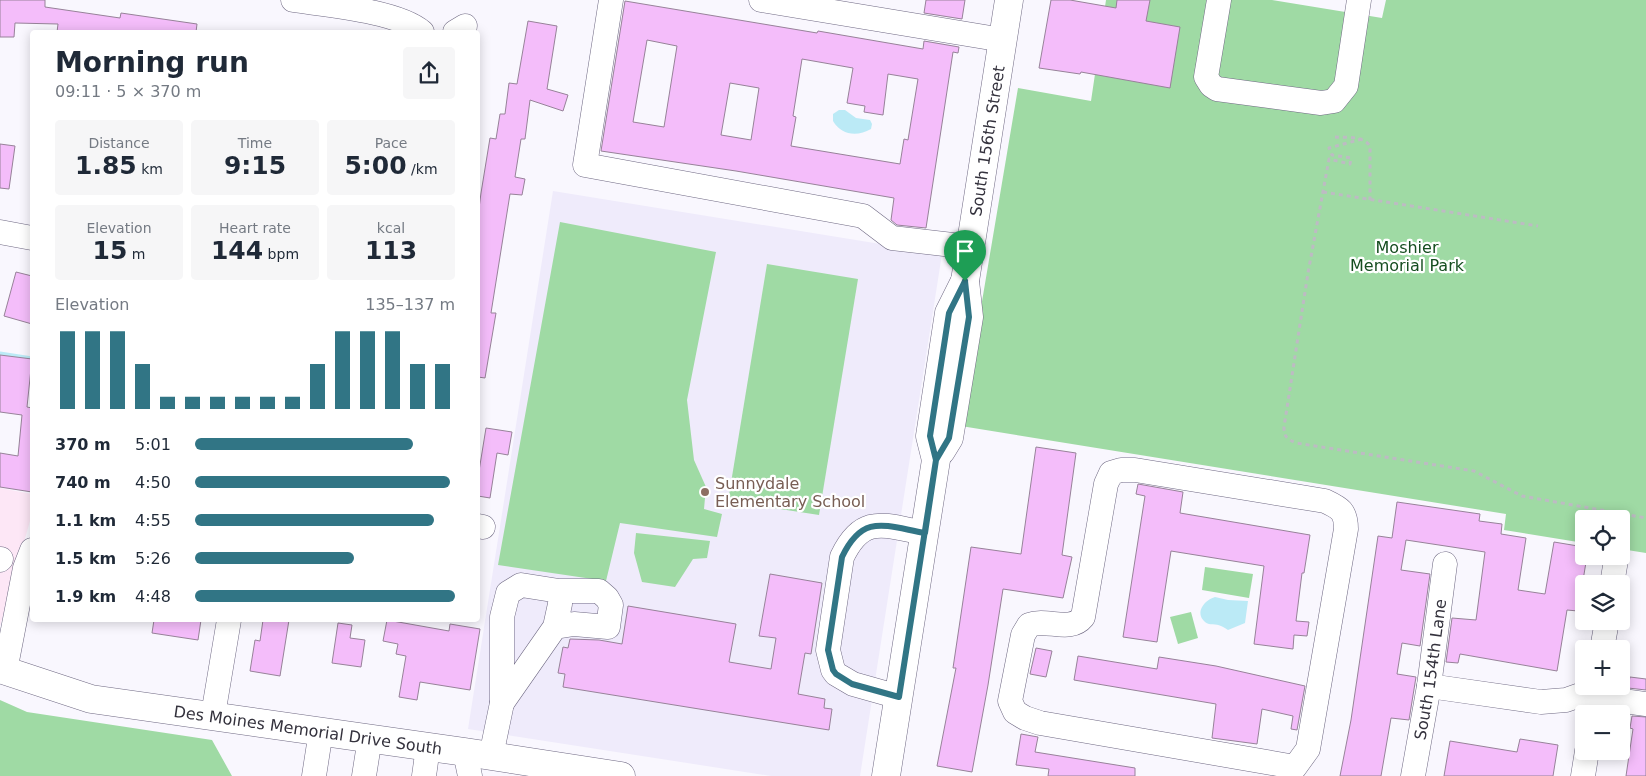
<!DOCTYPE html>
<html lang="en">
<head>
<meta charset="utf-8">
<style>
  :root { --surface:#fff; --page:#f6f6f7; --text:#1f2937; --muted:#747a83; --accent:#317585 }
  body { margin:0; font-family:"DejaVu Sans",sans-serif; background:var(--page); color:var(--text); height:100vh; display:flex; flex-direction:column; font-size:19px; white-space:nowrap }
  * { box-sizing:border-box; margin:0 }
  p { font-size:16px; color:var(--muted) }
  .icon { flex:none; width:28px; height:28px; fill:none; stroke:currentColor; stroke-width:2; stroke-linecap:round; stroke-linejoin:round }
  .map { position:relative; flex:1; overflow:hidden }
  .details { position:absolute; left:30px; top:30px; width:450px; height:592px; display:flex; flex-direction:column; background:var(--surface); border-radius:5px; box-shadow:0 2px 12px #0003 }
  .details>* { flex:none }
  .fabs { position:absolute; left:1575px; top:510px; display:grid; gap:10px }
  .fabs a { display:grid; place-items:center; width:55px; height:55px; border-radius:5px; background:var(--surface); box-shadow:0 2px 12px #0003; font-size:25px }
  .pin { position:absolute; display:grid; place-items:center; width:42px; height:42px; color:#fff; margin:-51px -21px; border-radius:50% 50% 50% 0; rotate:-45deg; box-shadow:0 0 5px #0007 }
  .pin .icon { rotate:45deg }
  .round { display:grid; place-items:center; flex:none; width:52px; height:52px; border-radius:5px; background:var(--page) }
  .headline { display:flex; align-items:center; justify-content:space-between; height:85px; padding:0 25px }
  h1 { font-size:28px; font-weight:700; line-height:38px }
  .figures { display:grid; grid-template-columns:repeat(3,1fr); gap:8px; height:85px; padding:5px 25px }
  .figures div { display:grid; align-content:center; border-radius:5px; background:var(--page); text-align:center }
  .figures b { font-size:25px; font-weight:700 }
  .figures small { font-size:14px; font-weight:400 }
  .figures p { font-size:14px }
  .chart { height:140px; padding:10px 25px }
  .chart p { display:flex; justify-content:space-between }
  .chart svg { width:100%; height:90px; margin-top:5px; stroke:var(--accent); stroke-width:6 }
  ul { padding:0 25px; list-style:none; font-size:16px }
  li { display:grid; grid-template-columns:80px 60px 1fr; align-items:center; height:38px }
  li i { height:12px; border-radius:6px; background:var(--accent) }
  .map>svg:first-child { display:block }
  .commercial { fill:#fde7f6 }
  .built { fill:#efebfb }
  .green { fill:#9fdaa4 }
  .water { fill:#bbeaf6 }
  .lines { fill:none; stroke-linecap:round; stroke-linejoin:round }
  .stream { stroke:#bbeaf6; stroke-width:5 }
  .building { fill:#f4bdfa; stroke:#978299; fill-rule:evenodd }
  .minor-casing { stroke:#6f6983; stroke-width:25 }
  .major-casing { stroke:#6f6983; stroke-width:29 }
  .path { stroke:#bdbbc3; stroke-width:3; stroke-dasharray:4 4; stroke-linecap:butt }
  .minor { stroke:#fff; stroke-width:24 }
  .major { stroke:#fff; stroke-width:28 }
  .route-casing { stroke:#fff; stroke-width:10 }
  .route { stroke:#317585; stroke-width:6 }
  .education-dot { fill:#8d6e63; stroke:#fff; stroke-width:2 }
  .labels { text-anchor:middle; stroke-width:4.5; stroke-linejoin:round; paint-order:stroke }
  .street-label { font-size:16px; fill:#34323d; stroke:#fff }
  .park-label { font-size:16px; fill:#154d1f; stroke:#fff }
  .education-label { font-size:16px; fill:#785e54; stroke:#fff; text-anchor:start }
</style>
</head>
<body>
<div class="map">
<svg width="1646" height="776" viewBox="0 0 1646 776">
  <rect width="100%" height="100%" fill="#f9f7fe"/>
  <!-- commercial -->
  <path class="commercial" d="M 0,488 L 32,494 L 32,514 L 0,626 Z"/>
  <!-- built -->
  <path class="built" d="M 553,191 L 942,254 L 860,776 L 771,776 L 468,729 Z"/>
  <!-- green -->
  <g class="green">
    <path d="M 1106,0 L 1272,0 L 1382,18 L 1386,0 L 1646,0 L 1646,553 L 1621,549 L 1621,519 L 1584,519 L 1584,543 L 1504,530 L 1506,514 L 961,426 L 1018,88 L 1091,101 Z"/>
    <path d="M 560,222 L 716,252 L 687,400 L 694,460 L 706,487 L 704,509 L 722,514 L 717,537 L 620,523 L 606,581 L 498,565 Z"/>
    <path d="M 767,264 L 858,279 L 819,515 L 728,501 Z"/>
    <path d="M 636,533 L 710,541 L 707,558 L 693,559 L 675,587 L 642,582 L 634,553 Z"/>
    <path d="M 1205,567 L 1253,574 L 1249,598 L 1202,590 Z"/>
    <path d="M 1191,612 L 1198,638 L 1178,644 L 1170,617 Z"/>
    <path d="M 0,700 L 27,712 L 212,740 L 232,776 L 0,776 Z"/>
  </g>
  <!-- water -->
  <g class="water">
    <path d="M 839,110 L 845,110 L 856,118 L 870,120 L 872,124 L 871,129 C 857,137 841,135 833,121 L 833,114 Z"/>
    <path d="M 1215,597 L 1228,600 L 1248,601 L 1245,623 L 1228,630 C 1226,629 1224,627 1221,626 C 1216,623 1210,626 1205,622 C 1194,612 1205,600 1215,597 Z"/>
  </g>
  <g class="lines">
    <!-- stream -->
    <path class="stream" d="M 0,354 L 32,359"/>
  </g>
  <!-- building -->
  <g class="building">
    <path d="M 0,0 L 45,0 L 45,7 L 120,18 L 121,13 L 197,24 L 196,32 L 57,32 L 58,24 L 15,23 L 14,37 L 0,37 Z"/>
    <path d="M 926,0 L 965,0 L 962,19 L 924,13 Z"/>
    <path d="M 1051,0 L 1070,0 L 1116,8 L 1117,0 L 1150,0 L 1146,21 L 1180,27 L 1170,88 L 1081,72 L 1080,74 L 1039,68 Z"/>
    <path d="M 625,1 L 817,33 L 818,31 L 923,49 L 924,41 L 959,47 L 958,53 L 953,52 L 926,228 L 897,225 L 891,220 L 894,198 L 736,171 L 601,151 ZM 647,40 L 677,46 L 664,127 L 633,122 ZM 802,59 L 853,68 L 847,103 L 865,106 L 864,112 L 883,115 L 888,74 L 918,79 L 908,140 L 904,139 L 900,164 L 791,146 L 796,117 L 793,116 ZM 730,83 L 759,88 L 751,140 L 721,135 Z"/>
    <path d="M 528,21 L 557,26 L 547,89 L 568,95 L 563,111 L 530,100 L 525,139 L 521,139 L 515,177 L 525,179 L 522,195 L 510,194 L 491,313 L 496,313 L 485,378 L 478,377 L 478,216 L 481,193 L 490,138 L 496,139 L 500,114 L 505,114 L 509,83 L 517,84 Z"/>
    <path d="M 0,144 L 15,146 L 9,189 L 0,188 Z"/>
    <path d="M 16,272 L 32,276 L 32,324 L 4,316 Z"/>
    <path d="M 0,355 L 32,359 L 27,407 L 32,408 L 32,492 L 0,487 L 0,453 L 18,456 L 22,415 L 0,412 Z"/>
    <path d="M 486,428 L 512,432 L 508,455 L 497,453 L 490,498 L 478,496 L 478,471 L 479,471 Z"/>
    <path d="M 1036,447 L 1076,453 L 1062,555 L 1072,557 L 1063,598 L 1003,589 L 988,685 L 972,772 L 937,766 L 956,668 L 953,668 L 971,547 L 1021,554 Z"/>
    <path d="M 1138,484 L 1183,492 L 1180,513 L 1310,535 L 1304,573 L 1302,573 L 1296,621 L 1309,622 L 1307,636 L 1294,635 L 1293,649 L 1254,644 L 1264,566 L 1171,551 L 1157,642 L 1123,637 L 1145,496 L 1136,494 Z"/>
    <path d="M 1397,502 L 1480,514 L 1479,521 L 1502,524 L 1501,534 L 1526,538 L 1518,590 L 1545,594 L 1554,542 L 1584,547 L 1584,556 L 1587,556 L 1578,611 L 1567,610 L 1557,671 L 1460,654 L 1458,663 L 1446,662 L 1452,618 L 1476,620 L 1485,552 L 1406,540 L 1401,570 L 1430,574 L 1420,646 L 1402,643 L 1397,674 L 1416,677 L 1409,720 L 1391,718 L 1381,776 L 1340,776 L 1351,720 L 1378,536 L 1392,538 Z"/>
    <path d="M 770,574 L 822,583 L 811,654 L 805,653 L 798,694 L 825,699 L 824,708 L 832,709 L 829,730 L 563,687 L 565,674 L 558,673 L 563,647 L 568,648 L 570,639 L 599,640 L 622,644 L 628,606 L 736,624 L 729,662 L 771,669 L 776,638 L 759,636 Z"/>
    <path d="M 154,620 L 201,620 L 198,640 L 152,633 Z"/>
    <path d="M 263,620 L 289,620 L 280,676 L 250,671 L 255,640 L 260,641 Z"/>
    <path d="M 387,620 L 449,631 L 450,624 L 480,629 L 470,690 L 420,682 L 417,700 L 399,697 L 406,656 L 396,654 L 398,644 L 383,641 Z"/>
    <path d="M 338,623 L 352,625 L 350,638 L 365,640 L 361,667 L 332,663 Z"/>
    <path d="M 1036,648 L 1052,651 L 1046,677 L 1030,674 Z"/>
    <path d="M 1078,656 L 1157,669 L 1159,657 L 1216,666 L 1305,686 L 1297,730 L 1291,729 L 1293,716 L 1262,709 L 1257,744 L 1212,738 L 1216,704 L 1074,680 Z"/>
    <path d="M 1630,677 L 1646,679 L 1646,690 L 1628,688 Z"/>
    <path d="M 1632,716 L 1646,717 L 1646,776 L 1626,776 L 1633,729 L 1630,728 Z"/>
    <path d="M 1021,734 L 1038,737 L 1035,752 L 1135,768 L 1135,776 L 1048,776 L 1049,769 L 1016,765 Z"/>
    <path d="M 1520,739 L 1558,745 L 1553,776 L 1444,776 L 1450,741 L 1517,752 Z"/>
  </g>
  <g class="lines">
    <defs>
      <g id="minor">
        <path d="M 293,0 C 326,5 398,11 422,32"/>
        <path d="M 611,0 L 585,165 L 863,216 L 892,238 L 970,247"/>
        <path d="M 761,0 L 1003,40"/>
        <path d="M 1219,0 L 1206,77 L 1211,85 L 1217,89 L 1321,103 L 1334,101 L 1346,86 L 1359,0"/>
        <path d="M 455,32 L 465,26"/>
        <path d="M 0,232 L 32,238"/>
        <path d="M 1121,470 L 1135,470 L 1325,501 C 1340,508 1346,511 1346,529 L 1308,749 L 1295,767 L 1040,723 L 1025,718 L 1015,712 L 1010,701 L 1023,635 L 1029,625 C 1047,618 1070,633 1083,617 L 1106,484 L 1111,473 Z"/>
        <path d="M 478,526 L 483,527"/>
        <path d="M 0,560 L 1,559"/>
        <path d="M 1612,584 L 1616,560"/>
        <path d="M 555,627 L 574,624 L 608,627 L 611,605 L 607,598 L 599,591 L 559,591 L 521,585 L 508,593 L 502,617 L 502,703 L 555,627 L 560,604 L 559,591"/>
        <path d="M 1602,649 L 1607,621"/>
        <path d="M 5,671 L 25,568 L 32,550"/>
        <path d="M 1429,686 L 1541,702 L 1566,700 L 1580,695 L 1646,704"/>
        <path d="M 899,697 L 853,684 L 836,674 L 833,670 L 828,650 L 842,557 C 863,513 885,526 925,533"/>
        <path d="M 213,715 L 229,620"/>
        <path d="M 465,752 L 470,776"/>
        <path d="M 491,756 L 502,703"/>
        <path d="M 314,776 L 321,731"/>
        <path d="M 364,776 L 370,738"/>
        <path d="M 424,776 L 428,747"/>
        <path id="s1" d="M 1413,776 L 1429,686 L 1445,564"/>
        <path d="M 1583,776 L 1587,751"/>
      </g>
      <g id="major">
        <path id="s2" d="M 941,451 L 949,438 L 969,317 L 965,281 L 1009,0"/>
        <path id="s3" d="M 0,669 L 91,699 L 465,752 L 621,776"/>
        <path d="M 886,776 L 936,460 L 930,436 L 949,313 L 965,281"/>
      </g>
    </defs>
    <!-- minor casing -->
    <use href="#minor" class="minor-casing"/>
    <!-- major casing -->
    <use href="#major" class="major-casing"/>
    <!-- path -->
    <g class="path">
      <path d="M 1335,137 C 1347,138 1362,135 1370,146 L 1370,200"/>
      <path d="M 1362,139 L 1329,148 L 1332,155 L 1351,158 L 1350,164 L 1329,159 L 1308,273 L 1284,427 C 1284,437 1287,439 1296,443 L 1474,471 L 1522,496 L 1646,518"/>
      <path d="M 1323,192 L 1538,226"/>
    </g>
    <!-- minor -->
    <use href="#minor" class="minor"/>
    <!-- major -->
    <use href="#major" class="major"/>
  </g>
  <g class="lines">
    <defs>
      <path id="route" d="M 965,281 L 969,317 L 949,438 L 936,460 L 925,533 C 885,526 863,513 842,557 L 828,650 L 833,670 L 836,674 L 852,684 L 899,697 L 936,460 L 930,436 L 949,313 L 965,281"/>
    </defs>
    <!-- route casing -->
    <use href="#route" class="route-casing"/>
    <!-- route -->
    <use href="#route" class="route"/>
  </g>
  <!-- markers -->
  <circle class="education-dot" cx="705" cy="492" r="5"/>
  <g class="labels">
    <!-- street labels -->
    <g class="street-label">
      <text dy="6" stroke="none"><textPath href="#s2" startOffset="316">South 156th Street</textPath></text>
      <text dy="6" stroke="none"><textPath href="#s1" startOffset="108">South 154th Lane</textPath></text>
      <text dy="6" stroke="none"><textPath href="#s3" startOffset="315">Des Moines Memorial Drive South</textPath></text>
    </g>
    <!-- park labels -->
    <g class="park-label">
      <text x="1407" y="253">Moshier<tspan x="1407" dy="18">Memorial Park</tspan></text>
    </g>
    <!-- education labels -->
    <g class="education-label">
      <text x="715" y="489">Sunnydale<tspan x="715" dy="18">Elementary School</tspan></text>
    </g>
  </g>
</svg>
<div class="fabs">
<a><svg class="icon" aria-label="locate" viewBox="0 0 24 24"><circle cx="12" cy="12" r="6"/><path d="M12 2v4M12 18v4M2 12h4M18 12h4"/></svg></a>
<a><svg class="icon" aria-label="layers" viewBox="0 0 24 24"><path d="M12 4l9 5-9 5-9-5zM3 14l9 5 9-5"/></svg></a>
<a>+</a>
<a>−</a>
</div>
<div class="pin" style="left:965px;top:281px;background:#1e9e55"><svg class="icon" aria-label="arrive" viewBox="0 0 24 24"><path d="M6 21V4h12l-3 4 3 4H6"/></svg></div>
<section class="details">
<div class="headline"><div><h1>Morning run</h1><p>09:11 · 5 × 370 m</p></div><a class="round"><svg class="icon" aria-label="share" viewBox="0 0 24 24"><path d="M12 15V3M7 8l5-5 5 5M5 13v7h14v-7"/></svg></a></div>
<div class="figures">
<div><p>Distance</p><b>1.85<small> km</small></b></div>
<div><p>Time</p><b>9:15</b></div>
<div><p>Pace</p><b>5:00<small> /km</small></b></div>
</div>
<div class="figures">
<div><p>Elevation</p><b>15<small> m</small></b></div>
<div><p>Heart rate</p><b>144<small> bpm</small></b></div>
<div><p>kcal</p><b>113</b></div>
</div>
<div class="chart"><p><span>Elevation</span>135–137 m</p>
<svg viewBox="0 0 160 44" preserveAspectRatio="none"><path d="M5 44V6M15 44V6M25 44V6M35 44V22M45 44V38M55 44V38M65 44V38M75 44V38M85 44V38M95 44V38M105 44V22M115 44V6M125 44V6M135 44V6M145 44V22M155 44V22"/></svg>
</div>
<ul>
<li><b>370 m</b>5:01<i style="width:84%"></i></li>
<li><b>740 m</b>4:50<i style="width:98%"></i></li>
<li><b>1.1 km</b>4:55<i style="width:92%"></i></li>
<li><b>1.5 km</b>5:26<i style="width:61%"></i></li>
<li><b>1.9 km</b>4:48<i style="width:100%"></i></li>
</ul>
</section>
</div>
</body>
</html>
